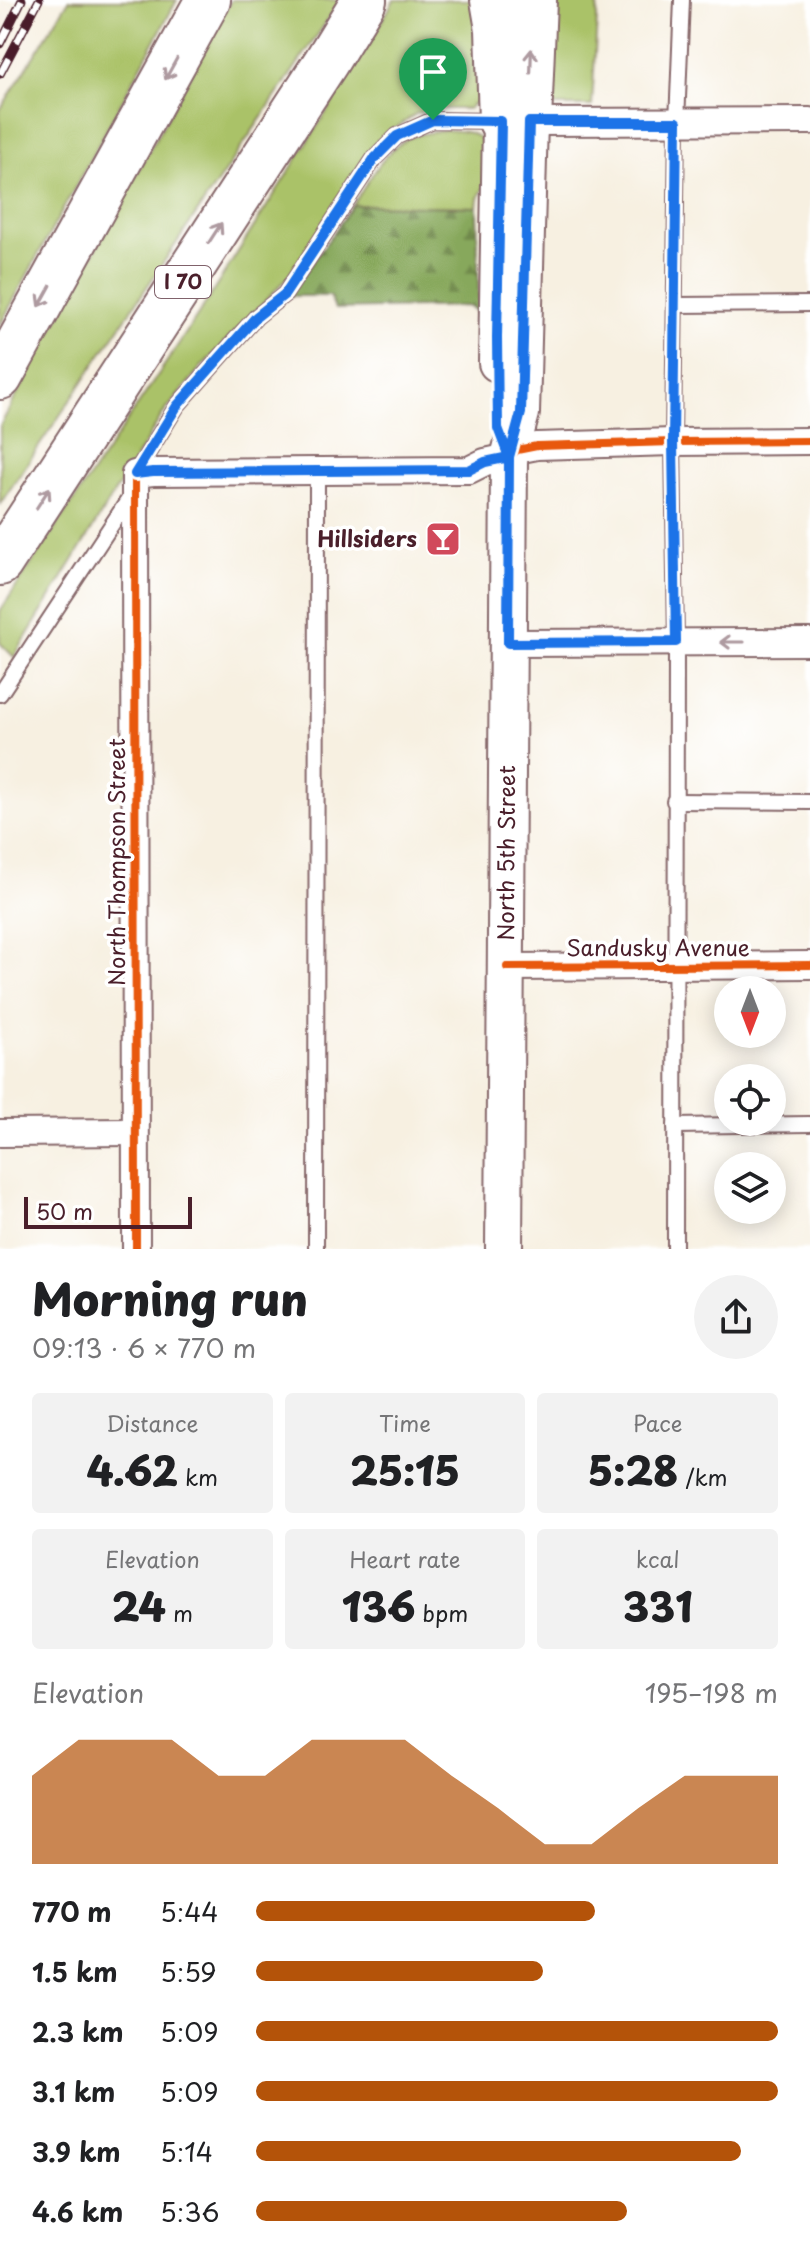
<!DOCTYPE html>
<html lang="en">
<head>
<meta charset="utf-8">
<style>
  :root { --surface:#fff; --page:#f2f2f2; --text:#202124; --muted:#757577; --accent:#b45309 }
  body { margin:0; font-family:"Playpen Sans",sans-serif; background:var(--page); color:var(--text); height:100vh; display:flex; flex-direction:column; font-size:30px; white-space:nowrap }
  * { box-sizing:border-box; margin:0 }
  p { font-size:26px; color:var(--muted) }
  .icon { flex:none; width:44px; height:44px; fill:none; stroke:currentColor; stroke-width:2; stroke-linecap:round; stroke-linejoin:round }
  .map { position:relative; height:1249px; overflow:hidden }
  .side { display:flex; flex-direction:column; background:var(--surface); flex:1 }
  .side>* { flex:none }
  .needle { width:52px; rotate:180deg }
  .tools { position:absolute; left:714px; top:976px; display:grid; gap:16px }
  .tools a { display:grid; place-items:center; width:72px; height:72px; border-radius:50%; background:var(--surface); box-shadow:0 4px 20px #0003; font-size:40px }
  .scale { position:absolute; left:24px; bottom:20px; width:168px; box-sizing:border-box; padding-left:8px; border:4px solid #4a1f2b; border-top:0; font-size:22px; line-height:28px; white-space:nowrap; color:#4a1f2b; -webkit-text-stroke:6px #fff; paint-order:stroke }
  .pin { position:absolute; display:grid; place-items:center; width:68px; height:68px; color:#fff; margin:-82px -34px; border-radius:50% 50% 50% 0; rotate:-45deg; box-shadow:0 0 8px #0007 }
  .pin .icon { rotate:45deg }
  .round { display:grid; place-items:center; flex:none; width:84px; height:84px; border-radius:42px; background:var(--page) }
  .overview { display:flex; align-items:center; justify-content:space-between; height:136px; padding:0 32px }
  h1 { font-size:44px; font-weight:800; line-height:60px }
  .stats { display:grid; grid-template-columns:repeat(3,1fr); gap:12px; height:136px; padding:8px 32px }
  .stats div { display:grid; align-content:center; border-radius:8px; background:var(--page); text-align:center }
  .stats b { font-size:40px; font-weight:800 }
  .stats small { font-size:22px; font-weight:400 }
  .stats p { font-size:22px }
  .chart { height:224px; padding:16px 32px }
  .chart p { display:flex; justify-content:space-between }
  .chart svg { width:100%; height:144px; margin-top:8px; fill:var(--accent); opacity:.7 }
  ul { padding:0 32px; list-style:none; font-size:26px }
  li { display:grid; grid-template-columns:128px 96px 1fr; align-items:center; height:60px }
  li i { height:20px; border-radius:10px; background:var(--accent) }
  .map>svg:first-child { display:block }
  .green { fill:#aac268; stroke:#7a704a; stroke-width:2 }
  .forest { fill:url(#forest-firs); stroke:#686444; stroke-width:2 }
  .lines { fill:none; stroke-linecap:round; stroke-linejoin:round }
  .service-casing { stroke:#87686b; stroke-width:18 }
  .minor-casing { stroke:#87686b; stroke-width:30 }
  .secondary-casing { stroke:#87686b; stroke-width:40 }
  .motorway-casing { stroke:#87686b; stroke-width:48 }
  .service { stroke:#fff; stroke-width:14 }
  .minor { stroke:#fff; stroke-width:26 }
  .secondary { stroke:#fff; stroke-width:36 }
  .motorway { stroke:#fff; stroke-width:44 }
  .rail-casing { stroke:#4a1f2b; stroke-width:9 }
  .rail { stroke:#fff; stroke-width:6; stroke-dasharray:18; stroke-linecap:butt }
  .cycleway-casing { stroke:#fff; stroke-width:13 }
  .cycleway { stroke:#e8590c; stroke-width:8 }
  .oneway { stroke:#ae9aa0 }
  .route-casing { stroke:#fff; stroke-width:16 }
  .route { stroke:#1a73e8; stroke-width:10 }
  .labels { text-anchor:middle; stroke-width:7; stroke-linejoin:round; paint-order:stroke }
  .shield { fill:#fff; stroke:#80626b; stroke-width:2 }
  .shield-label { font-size:20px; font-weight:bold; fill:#4a1f2b }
  .poi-label { font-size:22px; font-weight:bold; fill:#4a1f2b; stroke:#fff; text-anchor:end }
  .street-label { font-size:22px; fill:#4a1f2b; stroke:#fff }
</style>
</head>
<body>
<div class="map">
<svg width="810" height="1249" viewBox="0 0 810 1249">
  <defs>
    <pattern id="forest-firs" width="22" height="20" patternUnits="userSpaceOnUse" patternTransform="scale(2)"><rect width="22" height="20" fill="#87a85c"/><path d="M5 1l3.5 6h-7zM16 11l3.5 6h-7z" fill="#70884c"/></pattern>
  </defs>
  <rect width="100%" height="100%" fill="#fff"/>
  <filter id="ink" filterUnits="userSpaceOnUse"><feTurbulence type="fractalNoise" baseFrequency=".0125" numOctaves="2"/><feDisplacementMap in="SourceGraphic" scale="16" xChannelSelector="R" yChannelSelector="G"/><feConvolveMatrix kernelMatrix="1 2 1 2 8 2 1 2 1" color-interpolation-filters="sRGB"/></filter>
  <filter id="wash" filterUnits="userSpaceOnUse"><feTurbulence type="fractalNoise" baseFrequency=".006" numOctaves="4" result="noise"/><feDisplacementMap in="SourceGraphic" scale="32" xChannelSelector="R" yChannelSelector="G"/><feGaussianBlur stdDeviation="1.8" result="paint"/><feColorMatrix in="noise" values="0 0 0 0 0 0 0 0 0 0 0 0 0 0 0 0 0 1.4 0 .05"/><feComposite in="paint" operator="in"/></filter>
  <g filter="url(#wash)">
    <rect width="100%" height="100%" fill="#f7f0e1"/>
    <!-- green -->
    <g class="green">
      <path d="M 69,0 L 177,0 L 0,325 L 0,110 Z"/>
      <path d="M 231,0 L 341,0 L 0,504 L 0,426 Z"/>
      <path d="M 394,0 L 474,0 L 481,98 L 468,109 L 430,109 L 416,114 L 381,138 L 288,277 L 201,367 L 162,415 L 14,657 L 0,643 L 0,611 L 198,315 L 367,48 Z"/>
      <path d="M 545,0 L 598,0 L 592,106 L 538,106 Z"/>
      <path d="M 445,130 C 464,131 477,131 488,147 L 485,186 L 478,198 L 477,207 L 353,205 C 367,183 383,152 407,139 C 419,133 432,132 445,130 Z"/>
    </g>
    <!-- forest -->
    <path class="forest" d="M 353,205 L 477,207 L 479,314 L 470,306 L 335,309 L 330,296 L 289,296 Z"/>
  </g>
  <g filter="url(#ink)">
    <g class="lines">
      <defs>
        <g id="service">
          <path d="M 675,305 L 810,304"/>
          <path d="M 135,474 L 177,406 L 256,317 L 285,294 L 374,159 L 397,136 L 433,120 L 495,121"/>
          <path d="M 0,694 L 132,494"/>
          <path d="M 674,801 L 810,802"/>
          <path d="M 675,1126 L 810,1124"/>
          <path d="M 316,1249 L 317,471"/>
          <path d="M 675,1249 L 676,642 L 673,442 L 677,122 L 682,0"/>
        </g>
        <g id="minor">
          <path d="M 529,122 L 810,121"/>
          <path d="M 508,643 L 810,642"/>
          <path d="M 507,967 L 810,965"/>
          <path d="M 0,1133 L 135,1132"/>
          <path d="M 136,1249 L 135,474 L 153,472 L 469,470 L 485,462 L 509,457 L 517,450 L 537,446 L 673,442 L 810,441"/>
        </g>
        <g id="secondary">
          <path d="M 497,363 L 501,121"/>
          <path id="s1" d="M 504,1249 L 509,457 L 521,413 L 529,122"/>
        </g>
        <g id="motorway">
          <path d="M 493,0 L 498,29 L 501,121"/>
          <path d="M 529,122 L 534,0"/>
          <path d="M 0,377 L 208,0"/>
          <path d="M 0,563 L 326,62 L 364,0"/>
        </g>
      </defs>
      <!-- service casing -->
      <use href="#service" class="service-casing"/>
      <!-- minor casing -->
      <use href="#minor" class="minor-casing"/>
      <!-- secondary casing -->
      <use href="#secondary" class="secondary-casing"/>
      <!-- motorway casing -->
      <use href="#motorway" class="motorway-casing"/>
      <!-- service -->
      <use href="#service" class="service"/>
      <!-- minor -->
      <use href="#minor" class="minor"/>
      <!-- secondary -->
      <use href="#secondary" class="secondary"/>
      <!-- motorway -->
      <use href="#motorway" class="motorway"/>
      <defs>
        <g id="rail">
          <path d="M 0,44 L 22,0"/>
          <path d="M 0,74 L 39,0"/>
        </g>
      </defs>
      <!-- rail casing -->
      <use href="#rail" class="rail-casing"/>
      <!-- rail -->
      <use href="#rail" class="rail"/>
      <defs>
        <g id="cycleway">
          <path d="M 507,967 L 810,965"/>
          <path d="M 136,1249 L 135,474 L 153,472 L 469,470 L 485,462 L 509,457 L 517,450 L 537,446 L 673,442 L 810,441"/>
        </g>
      </defs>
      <!-- cycleway casing -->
      <use href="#cycleway" class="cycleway-casing"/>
      <!-- cycleway -->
      <use href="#cycleway" class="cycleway"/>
    </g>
    <!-- one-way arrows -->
    <defs><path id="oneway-shaft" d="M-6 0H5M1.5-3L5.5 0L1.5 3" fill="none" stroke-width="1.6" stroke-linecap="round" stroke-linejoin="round" transform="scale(2)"/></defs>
    <g class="oneway">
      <use href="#oneway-shaft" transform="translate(531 61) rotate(-88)"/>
      <use href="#oneway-shaft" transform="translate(171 69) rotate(119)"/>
      <use href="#oneway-shaft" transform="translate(215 233) rotate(-57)"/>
      <use href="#oneway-shaft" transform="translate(45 296) rotate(119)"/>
      <use href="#oneway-shaft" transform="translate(43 498) rotate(-57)"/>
      <use href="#oneway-shaft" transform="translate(732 642) rotate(-180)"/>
    </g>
  </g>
  <g class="lines" filter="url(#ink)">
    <defs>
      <path id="route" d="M 433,120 L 397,136 L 374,159 L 285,294 L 256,317 L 177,406 L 135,474 L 153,472 L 469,470 L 485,462 L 509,457 L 508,643 L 676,642 L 673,442 L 677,122 L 529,122 L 521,413 L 509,457 L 498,428 L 497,338 L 501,121 L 433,120"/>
    </defs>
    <!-- route casing -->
    <use href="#route" class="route-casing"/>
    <!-- route -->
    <use href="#route" class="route"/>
  </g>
  <!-- icons -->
  <defs>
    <symbol id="bar-square" viewBox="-11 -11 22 22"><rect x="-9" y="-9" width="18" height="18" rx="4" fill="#d1495b" stroke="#fff"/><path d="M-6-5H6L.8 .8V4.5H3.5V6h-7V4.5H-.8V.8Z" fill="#fff"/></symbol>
  </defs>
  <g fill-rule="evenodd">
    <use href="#bar-square" x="423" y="519" width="40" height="40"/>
  </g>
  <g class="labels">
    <!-- shield labels -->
    <rect class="shield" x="155" y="266" width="56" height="32" rx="6"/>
    <g class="shield-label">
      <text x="183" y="289">I 70</text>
    </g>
    <!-- poi labels -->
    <g class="poi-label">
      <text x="417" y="547">Hillsiders</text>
    </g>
    <!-- street labels -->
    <g class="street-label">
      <text dy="8" stroke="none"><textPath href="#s1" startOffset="396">North 5th Street</textPath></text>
      <text transform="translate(117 862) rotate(-90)" y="8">North Thompson Street</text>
      <text x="658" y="956">Sandusky Avenue</text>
    </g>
  </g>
</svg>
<div class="tools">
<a><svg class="needle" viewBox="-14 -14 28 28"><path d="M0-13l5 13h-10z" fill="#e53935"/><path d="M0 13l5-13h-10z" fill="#757577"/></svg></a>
<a><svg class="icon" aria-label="locate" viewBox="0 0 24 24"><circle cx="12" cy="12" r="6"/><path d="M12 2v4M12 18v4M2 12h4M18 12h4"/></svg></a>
<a><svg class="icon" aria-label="layers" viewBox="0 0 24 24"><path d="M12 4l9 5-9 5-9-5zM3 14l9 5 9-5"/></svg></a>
</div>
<div class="scale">50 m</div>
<div class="pin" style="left:433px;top:120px;background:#1e9e55"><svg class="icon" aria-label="arrive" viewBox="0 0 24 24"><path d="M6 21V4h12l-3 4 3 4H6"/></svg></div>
</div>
<section class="side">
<div class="overview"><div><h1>Morning run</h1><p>09:13 · 6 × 770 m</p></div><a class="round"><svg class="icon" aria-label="share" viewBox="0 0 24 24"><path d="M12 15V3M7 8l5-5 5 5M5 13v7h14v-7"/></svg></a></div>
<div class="stats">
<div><p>Distance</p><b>4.62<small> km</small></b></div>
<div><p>Time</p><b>25:15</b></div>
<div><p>Pace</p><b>5:28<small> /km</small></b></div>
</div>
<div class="stats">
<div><p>Elevation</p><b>24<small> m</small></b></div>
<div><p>Heart rate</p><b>136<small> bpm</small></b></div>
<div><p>kcal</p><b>331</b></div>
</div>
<div class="chart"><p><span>Elevation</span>195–198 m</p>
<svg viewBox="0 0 160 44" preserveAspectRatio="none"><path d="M0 44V17L10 6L20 6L30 6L40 17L50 17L60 6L70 6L80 6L90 17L100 27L110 38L120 38L130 27L140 17L150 17L160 17V44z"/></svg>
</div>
<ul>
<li><b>770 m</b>5:44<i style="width:65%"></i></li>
<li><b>1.5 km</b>5:59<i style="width:55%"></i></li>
<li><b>2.3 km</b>5:09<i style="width:100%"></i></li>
<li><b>3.1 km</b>5:09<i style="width:100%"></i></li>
<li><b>3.9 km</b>5:14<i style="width:93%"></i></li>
<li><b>4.6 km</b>5:36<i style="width:71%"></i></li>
</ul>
</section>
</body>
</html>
